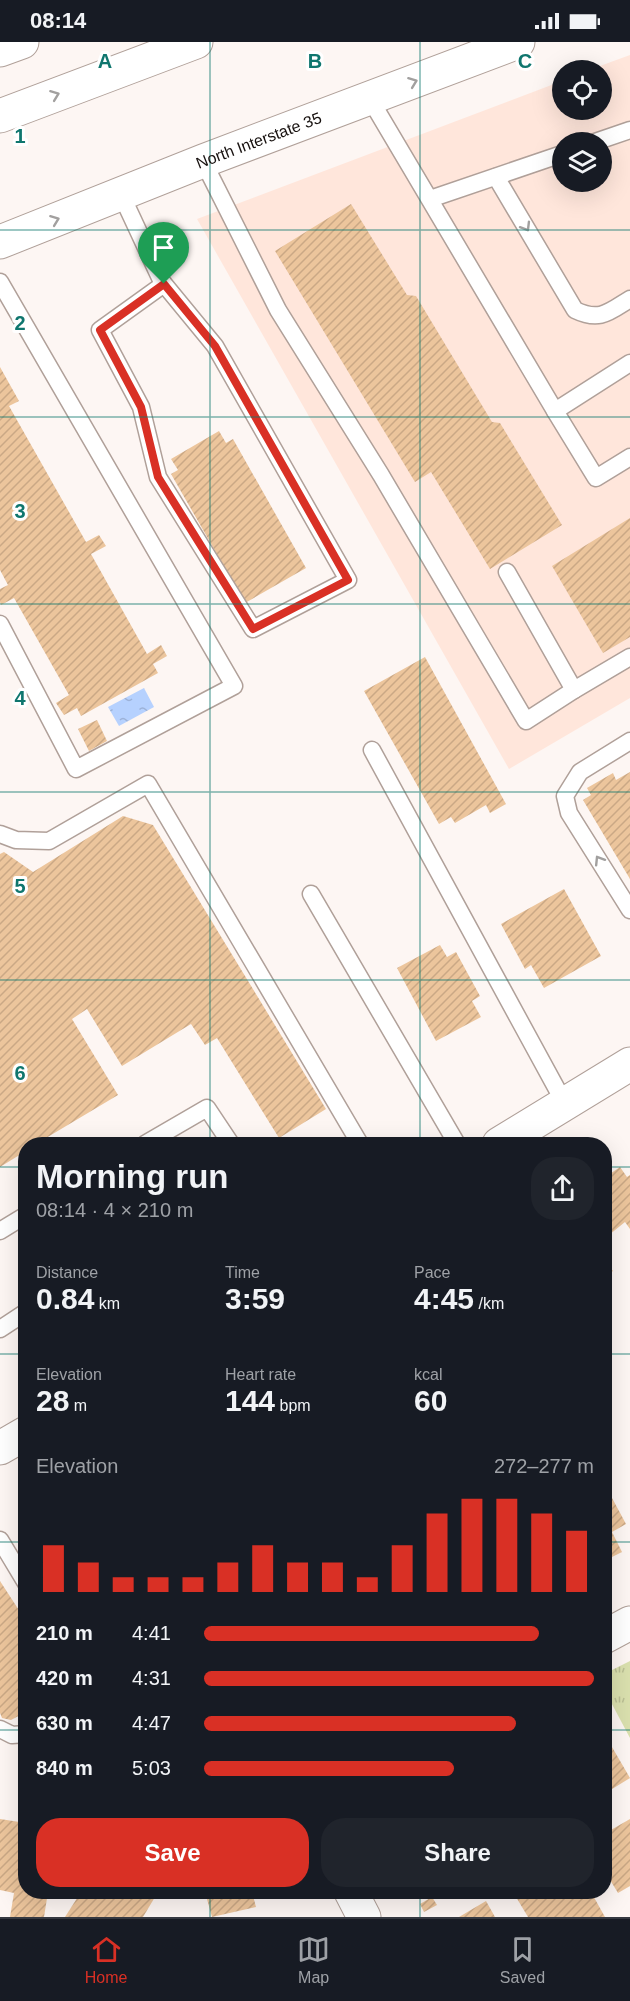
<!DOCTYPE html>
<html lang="en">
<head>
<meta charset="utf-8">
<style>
  :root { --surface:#171b24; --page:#20242c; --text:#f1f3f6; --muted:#9ea1a6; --line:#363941; --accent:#d93025 }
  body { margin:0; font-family:Helvetica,sans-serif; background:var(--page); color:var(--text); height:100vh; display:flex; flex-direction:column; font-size:22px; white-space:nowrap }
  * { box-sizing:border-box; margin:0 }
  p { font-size:20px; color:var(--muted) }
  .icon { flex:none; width:33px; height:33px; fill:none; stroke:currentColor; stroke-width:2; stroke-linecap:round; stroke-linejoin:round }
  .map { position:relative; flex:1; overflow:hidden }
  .sheet { position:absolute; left:18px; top:1095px; width:594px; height:762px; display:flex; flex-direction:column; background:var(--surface); border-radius:24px; box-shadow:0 6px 24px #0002 }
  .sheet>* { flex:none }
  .buttons { position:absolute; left:552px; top:18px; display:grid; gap:12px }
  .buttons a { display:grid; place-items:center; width:60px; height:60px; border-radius:50%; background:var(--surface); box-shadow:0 6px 24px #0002; font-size:30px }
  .pin { position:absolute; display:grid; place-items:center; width:51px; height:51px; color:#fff; margin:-62px -26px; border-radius:50% 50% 50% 0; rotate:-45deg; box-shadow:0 0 6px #0007 }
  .pin .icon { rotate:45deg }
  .round { display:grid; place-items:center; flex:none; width:63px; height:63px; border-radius:24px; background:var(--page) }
  .summary { display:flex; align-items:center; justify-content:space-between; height:102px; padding:0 18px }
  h1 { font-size:33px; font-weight:600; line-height:45px }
  .stats { display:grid; grid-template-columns:repeat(3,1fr); gap:9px; height:102px; padding:6px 18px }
  .stats div { display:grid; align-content:center }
  .stats b { font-size:30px; font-weight:600 }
  .stats small { font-size:16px; font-weight:400 }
  .stats p { font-size:16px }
  .chart { height:168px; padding:12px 18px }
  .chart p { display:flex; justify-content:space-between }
  .chart svg { width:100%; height:108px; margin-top:6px; stroke:var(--accent); stroke-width:6 }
  .primary-button { display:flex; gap:12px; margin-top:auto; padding:12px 18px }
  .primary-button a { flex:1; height:69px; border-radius:24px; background:var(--accent); color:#fff; font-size:24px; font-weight:600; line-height:69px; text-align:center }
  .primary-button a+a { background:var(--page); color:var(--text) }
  ul { padding:0 18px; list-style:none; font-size:20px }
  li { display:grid; grid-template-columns:96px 72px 1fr; align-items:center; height:45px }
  li i { height:15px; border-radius:8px; background:var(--accent) }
  .status { display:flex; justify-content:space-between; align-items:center; height:42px; padding:0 30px; background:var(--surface); direction:ltr }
  .status svg { height:16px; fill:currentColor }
  .tab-bar { display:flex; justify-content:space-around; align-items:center; height:84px; border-top:2px solid var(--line); background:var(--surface); font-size:16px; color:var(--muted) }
  .tab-bar a { display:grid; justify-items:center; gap:3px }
  .tab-bar .active { color:var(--accent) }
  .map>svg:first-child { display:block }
  .built { fill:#ffe6db; fill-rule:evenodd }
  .park { fill:url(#park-tufts) }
  .water { fill:url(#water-ripples) }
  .building { fill:url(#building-hatch) }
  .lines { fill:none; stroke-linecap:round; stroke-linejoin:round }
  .lane-casing { stroke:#b0a099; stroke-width:19 }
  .street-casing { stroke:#b0a099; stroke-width:35 }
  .secondary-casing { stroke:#b0a099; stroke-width:35 }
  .highway-casing { stroke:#b0a099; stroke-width:35 }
  .lane { stroke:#fff; stroke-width:16 }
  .street { stroke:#fff; stroke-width:33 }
  .secondary { stroke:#fff; stroke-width:33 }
  .highway { stroke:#fff; stroke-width:33 }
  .oneway { stroke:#a2a09f }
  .route-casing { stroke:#fff; stroke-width:12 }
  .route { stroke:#d93025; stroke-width:8 }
  .grid { fill:none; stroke:#0f766e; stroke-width:1.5; stroke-opacity:0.55 }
  .labels { text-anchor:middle; stroke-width:6; stroke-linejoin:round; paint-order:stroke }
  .street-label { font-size:16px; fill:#17110f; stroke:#fff }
  .grid-label { font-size:20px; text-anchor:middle; font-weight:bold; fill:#0f766e; stroke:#fff; stroke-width:6; stroke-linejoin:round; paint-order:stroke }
</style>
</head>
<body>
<div class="status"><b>08:14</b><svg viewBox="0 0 49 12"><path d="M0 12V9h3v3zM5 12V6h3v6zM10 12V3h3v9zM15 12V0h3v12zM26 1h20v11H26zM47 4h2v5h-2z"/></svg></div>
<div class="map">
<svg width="630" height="1875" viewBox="0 0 630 1875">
  <defs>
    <pattern id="park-tufts" width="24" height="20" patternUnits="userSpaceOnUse" patternTransform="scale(1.5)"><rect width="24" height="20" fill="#dae0ae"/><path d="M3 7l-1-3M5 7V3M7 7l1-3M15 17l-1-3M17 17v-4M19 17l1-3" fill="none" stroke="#babf94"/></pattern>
    <pattern id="water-ripples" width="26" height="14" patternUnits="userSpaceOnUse" patternTransform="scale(1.5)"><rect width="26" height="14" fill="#b6d1fe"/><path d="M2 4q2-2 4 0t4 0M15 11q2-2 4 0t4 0" fill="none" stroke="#9cb2d8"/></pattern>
    <pattern id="building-hatch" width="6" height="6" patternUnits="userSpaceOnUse" patternTransform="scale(1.5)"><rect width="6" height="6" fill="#ecc59c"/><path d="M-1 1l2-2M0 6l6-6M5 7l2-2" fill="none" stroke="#caa885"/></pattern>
  </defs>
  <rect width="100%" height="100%" fill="#fdf6f3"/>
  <!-- built -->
  <path class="built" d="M 630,13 L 630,656 L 509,727 L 197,177 L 562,39 L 562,68 L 602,68 L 602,28 L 589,28 ZM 562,100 L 602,100 L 602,140 L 562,140 Z"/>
  <!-- park -->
  <path class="park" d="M 630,1619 L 630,1696 L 605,1649 L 604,1632 Z"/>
  <!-- water -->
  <path class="water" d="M 144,646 L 154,665 L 119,684 L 108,665 Z"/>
  <!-- building -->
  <g class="building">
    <path d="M 351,162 L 407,253 L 416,254 L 492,380 L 500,381 L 562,483 L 490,527 L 431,430 L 415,440 L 275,209 Z"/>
    <path d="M 0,325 L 19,359 L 9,364 L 86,500 L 99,493 L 106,504 L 91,512 L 147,612 L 161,603 L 167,614 L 153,622 L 158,631 L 81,674 L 77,666 L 64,673 L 56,661 L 69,653 L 14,556 L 1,563 L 0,560 L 0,547 L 8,543 L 0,528 Z"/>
    <path d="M 219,389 L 226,401 L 233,397 L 306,526 L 245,561 L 171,432 L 178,428 L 171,417 Z"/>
    <path d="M 630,476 L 630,595 L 603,611 L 552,524 Z"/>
    <path d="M 425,615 L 506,762 L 490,771 L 486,763 L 455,781 L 451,775 L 439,782 L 364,649 Z"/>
    <path d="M 97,678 L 107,699 L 89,709 L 78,687 Z"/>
    <path d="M 630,730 L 630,837 L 583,758 L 591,753 L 587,746 L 613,731 L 616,738 Z"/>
    <path d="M 123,774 L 153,783 L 326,1067 L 279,1096 L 217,996 L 205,1003 L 191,982 L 122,1024 L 87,967 L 72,977 L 118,1053 L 36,1102 L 26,1102 L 26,1109 L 0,1125 L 0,812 L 4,810 L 33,830 Z"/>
    <path d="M 564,847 L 601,914 L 544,946 L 531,923 L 525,927 L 501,882 Z"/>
    <path d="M 440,903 L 447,915 L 456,910 L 480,954 L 472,959 L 481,975 L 436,999 L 397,926 Z"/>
    <path d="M 620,1125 L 627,1135 L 630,1133 L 630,1187 L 625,1180 L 604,1197 L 604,1136 Z"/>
    <path d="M 604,1218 L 613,1229 L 604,1235 Z"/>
    <path d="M 604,1441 L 626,1482 L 612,1490 L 622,1510 L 604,1519 Z"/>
    <path d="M 0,1539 L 26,1579 L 26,1670 L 11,1678 L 2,1676 L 0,1671 Z"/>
    <path d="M 604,1686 L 607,1691 L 605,1693 L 630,1736 L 604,1752 Z"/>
    <path d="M 0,1777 L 26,1781 L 26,1850 L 48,1850 L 44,1875 L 10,1875 L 14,1851 L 0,1848 Z"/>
    <path d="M 630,1777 L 630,1844 L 618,1851 L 604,1828 L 604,1792 Z"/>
    <path d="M 81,1850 L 158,1850 L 143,1875 L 65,1875 Z"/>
    <path d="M 205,1850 L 252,1850 L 256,1865 L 212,1875 Z"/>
    <path d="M 513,1850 L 591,1850 L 605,1875 L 528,1875 Z"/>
    <path d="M 432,1855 L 437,1863 L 424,1870 L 420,1862 Z"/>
    <path d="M 486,1859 L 495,1875 L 459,1875 Z"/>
  </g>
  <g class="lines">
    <defs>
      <g id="lane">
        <path d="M 370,57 L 555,369 L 630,321"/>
        <path d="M 595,100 L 630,88"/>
        <path d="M 203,119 L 278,268 L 381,433 L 526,679 L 574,648"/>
        <path d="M 496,135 L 575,268 C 600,280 609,270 630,257"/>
        <path d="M 121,152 L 162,240 L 164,242 L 215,304 L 348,538 L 253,587 L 158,435 L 141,365 L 100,288 L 164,242"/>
        <path d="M 430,157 L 562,112"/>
        <path d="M 0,240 L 234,644 L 76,727 L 0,582"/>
        <path d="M 555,369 L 596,436 L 630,415"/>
        <path d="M 507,530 L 574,648 L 630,615"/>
        <path d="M 630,699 L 580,730 L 565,754 L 569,771 L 630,868"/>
        <path d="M 372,708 L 565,1062"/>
        <path d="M 0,792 L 16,798 L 49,799 L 148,742 L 360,1102"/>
        <path d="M 311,852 L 457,1102"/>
        <path d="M 145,1102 L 207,1066 L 231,1102"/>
        <path d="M 0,1189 L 26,1173"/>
        <path d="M 0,1287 L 26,1270"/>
        <path d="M 0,1498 L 26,1541"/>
        <path d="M 0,1687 L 12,1693 L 26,1692"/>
      </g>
      <g id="street">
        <path d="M 604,1595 L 630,1581"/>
        <path d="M 351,1850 L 364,1875"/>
      </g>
      <g id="secondary">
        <path id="s1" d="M 0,200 L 203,119 L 518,0"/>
        <path d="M 499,1102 L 630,1022"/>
        <path d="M 0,1406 L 26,1391"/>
      </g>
      <g id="highway">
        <path d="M 0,8 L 22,0"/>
        <path d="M 0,74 L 196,0"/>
      </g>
    </defs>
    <!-- lane casing -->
    <use href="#lane" class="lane-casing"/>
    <!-- street casing -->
    <use href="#street" class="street-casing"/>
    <!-- secondary casing -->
    <use href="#secondary" class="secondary-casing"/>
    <!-- highway casing -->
    <use href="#highway" class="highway-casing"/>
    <!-- lane -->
    <use href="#lane" class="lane"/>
    <!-- street -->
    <use href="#street" class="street"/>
    <!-- secondary -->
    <use href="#secondary" class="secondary"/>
    <!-- highway -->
    <use href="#highway" class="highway"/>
  </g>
  <!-- one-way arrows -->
  <defs><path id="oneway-chevron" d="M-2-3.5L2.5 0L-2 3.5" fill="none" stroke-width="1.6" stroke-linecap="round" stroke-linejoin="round" transform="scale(1.5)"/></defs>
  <g class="oneway">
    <use href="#oneway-chevron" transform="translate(413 40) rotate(-21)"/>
    <use href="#oneway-chevron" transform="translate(55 53) rotate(-21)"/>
    <use href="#oneway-chevron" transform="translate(55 178) rotate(-21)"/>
    <use href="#oneway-chevron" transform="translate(526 185) rotate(59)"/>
    <use href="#oneway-chevron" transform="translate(599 818) rotate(-122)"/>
  </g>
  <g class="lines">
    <defs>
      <path id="route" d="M 164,242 L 215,304 L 348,538 L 253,587 L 158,435 L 141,365 L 100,288 Z"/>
    </defs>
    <!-- route casing -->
    <use href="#route" class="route-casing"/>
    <!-- route -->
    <use href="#route" class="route"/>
  </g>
  <!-- grid -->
  <path class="grid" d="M 210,0 L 210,1102M 420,0 L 420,1102M 0,188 L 630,188M 0,375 L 630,375M 0,562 L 630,562M 0,750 L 630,750M 0,938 L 630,938M 0,1125 L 26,1125M 604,1125 L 630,1125M 0,1312 L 26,1312M 604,1312 L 630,1312M 0,1500 L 26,1500M 604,1500 L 630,1500M 0,1688 L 26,1688M 604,1688 L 630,1688M 210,1850 L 210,1875M 420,1850 L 420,1875"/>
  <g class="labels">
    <!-- street labels -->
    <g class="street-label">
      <text dy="6" stroke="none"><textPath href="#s1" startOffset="278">North Interstate 35</textPath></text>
    </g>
  </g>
  <g class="grid-label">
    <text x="105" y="26">A</text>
    <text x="315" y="26">B</text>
    <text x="525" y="26">C</text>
    <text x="20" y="101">1</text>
    <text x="20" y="288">2</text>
    <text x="20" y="476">3</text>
    <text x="20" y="663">4</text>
    <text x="20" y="851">5</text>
    <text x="20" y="1038">6</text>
  </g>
</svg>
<div class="buttons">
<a><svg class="icon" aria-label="locate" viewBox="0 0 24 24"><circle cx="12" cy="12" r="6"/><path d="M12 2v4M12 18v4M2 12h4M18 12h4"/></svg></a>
<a><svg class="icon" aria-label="layers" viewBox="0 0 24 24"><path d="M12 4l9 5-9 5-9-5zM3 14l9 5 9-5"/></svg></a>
</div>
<div class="pin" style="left:164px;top:242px;background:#1e9e55"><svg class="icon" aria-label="arrive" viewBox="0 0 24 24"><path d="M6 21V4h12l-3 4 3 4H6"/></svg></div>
<section class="sheet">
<div class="summary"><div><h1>Morning run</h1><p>08:14 · 4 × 210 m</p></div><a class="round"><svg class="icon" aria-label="share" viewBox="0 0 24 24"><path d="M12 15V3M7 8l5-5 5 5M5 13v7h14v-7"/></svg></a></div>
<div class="stats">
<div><p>Distance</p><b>0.84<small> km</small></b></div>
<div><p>Time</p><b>3:59</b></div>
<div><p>Pace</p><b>4:45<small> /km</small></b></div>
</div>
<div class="stats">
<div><p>Elevation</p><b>28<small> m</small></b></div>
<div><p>Heart rate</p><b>144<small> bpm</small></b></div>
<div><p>kcal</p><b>60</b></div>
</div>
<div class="chart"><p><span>Elevation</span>272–277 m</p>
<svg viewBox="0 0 160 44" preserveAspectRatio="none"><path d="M5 44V25M15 44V32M25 44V38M35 44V38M45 44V38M55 44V32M65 44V25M75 44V32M85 44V32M95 44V38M105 44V25M115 44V12M125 44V6M135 44V6M145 44V12M155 44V19"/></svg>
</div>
<ul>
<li><b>210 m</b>4:41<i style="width:86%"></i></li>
<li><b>420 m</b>4:31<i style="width:100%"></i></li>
<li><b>630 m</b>4:47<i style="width:80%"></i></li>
<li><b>840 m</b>5:03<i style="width:64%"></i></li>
</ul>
<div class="primary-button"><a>Save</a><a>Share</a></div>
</section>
</div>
<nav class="tab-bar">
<a class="active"><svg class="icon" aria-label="home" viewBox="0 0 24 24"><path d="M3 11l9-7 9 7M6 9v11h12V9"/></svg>Home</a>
<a><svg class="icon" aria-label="map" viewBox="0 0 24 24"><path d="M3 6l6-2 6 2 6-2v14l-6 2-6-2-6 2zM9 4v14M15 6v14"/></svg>Map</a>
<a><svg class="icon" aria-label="saved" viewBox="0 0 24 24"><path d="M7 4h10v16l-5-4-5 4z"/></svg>Saved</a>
</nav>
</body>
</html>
